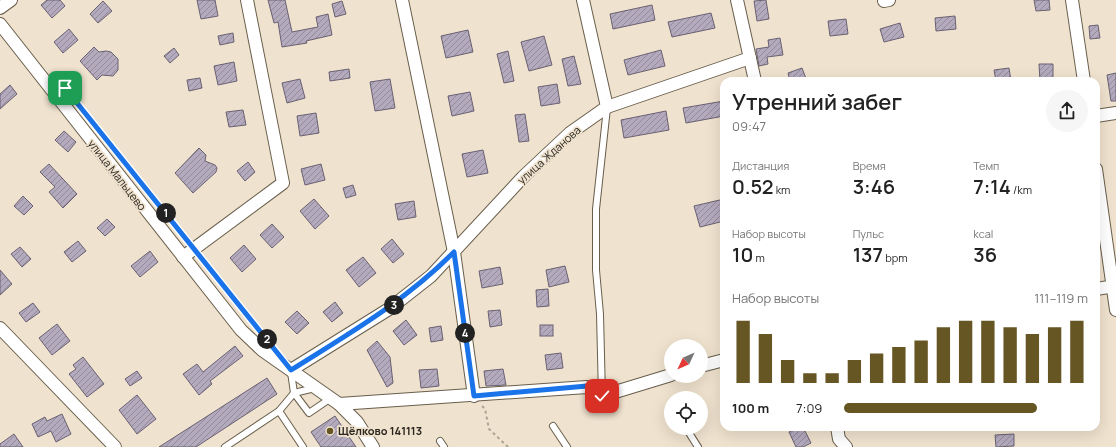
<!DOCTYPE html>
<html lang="ru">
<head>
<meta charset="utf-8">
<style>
  :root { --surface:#fff; --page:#f6f6f6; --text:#222; --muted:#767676; --accent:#665624 }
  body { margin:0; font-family:Manrope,sans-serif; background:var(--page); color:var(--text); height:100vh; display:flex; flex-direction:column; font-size:15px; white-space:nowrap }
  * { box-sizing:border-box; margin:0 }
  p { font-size:13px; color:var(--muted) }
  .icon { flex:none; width:22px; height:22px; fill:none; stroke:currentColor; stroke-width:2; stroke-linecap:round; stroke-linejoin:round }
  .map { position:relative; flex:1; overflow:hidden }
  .details { position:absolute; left:720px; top:77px; width:380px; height:354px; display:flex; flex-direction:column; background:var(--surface); border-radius:12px; box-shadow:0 4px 16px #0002 }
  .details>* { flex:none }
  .needle { width:26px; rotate:226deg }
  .tools { position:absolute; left:664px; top:339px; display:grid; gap:8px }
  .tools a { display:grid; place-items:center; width:44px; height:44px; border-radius:50%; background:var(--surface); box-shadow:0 4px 16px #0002; font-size:20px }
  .pin { position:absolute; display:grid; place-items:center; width:34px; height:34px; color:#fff; margin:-17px; border-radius:8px; box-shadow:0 2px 6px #0006 }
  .km { position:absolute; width:20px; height:20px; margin:-10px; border-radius:50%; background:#222; color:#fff; font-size:11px; line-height:20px; text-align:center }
  .round { display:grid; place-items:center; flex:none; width:42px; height:42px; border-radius:21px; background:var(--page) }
  .head { display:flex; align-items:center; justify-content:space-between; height:68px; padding:0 12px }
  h1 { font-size:22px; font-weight:600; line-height:30px }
  .metrics { display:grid; grid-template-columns:repeat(3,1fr); gap:6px; height:68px; padding:4px 12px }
  .metrics div { display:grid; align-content:center }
  .metrics b { font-size:20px; font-weight:600 }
  .metrics small { font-size:11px; font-weight:400 }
  .metrics p { font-size:11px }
  .chart { height:112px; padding:8px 12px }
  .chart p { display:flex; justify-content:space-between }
  .chart svg { width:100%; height:72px; margin-top:4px; stroke:var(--accent); stroke-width:6 }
  ul { padding:0 12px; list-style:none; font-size:13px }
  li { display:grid; grid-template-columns:64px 48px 1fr; align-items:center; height:30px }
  li i { height:10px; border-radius:5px; background:var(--accent) }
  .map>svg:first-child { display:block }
  .building { fill:url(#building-hatch); stroke:#696072 }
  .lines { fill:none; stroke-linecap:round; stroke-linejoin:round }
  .lane-casing { stroke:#695e4c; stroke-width:8 }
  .street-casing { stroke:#695e4c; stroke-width:14 }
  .path { stroke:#aea494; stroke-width:2; stroke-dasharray:3 3; stroke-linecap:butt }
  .lane { stroke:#fff; stroke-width:6 }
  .street { stroke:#fff; stroke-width:12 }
  .route-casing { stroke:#fff; stroke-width:8 }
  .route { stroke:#1a73e8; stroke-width:5 }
  .poi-dot { fill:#665624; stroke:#efe2ce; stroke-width:1.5 }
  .labels { text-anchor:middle; stroke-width:3.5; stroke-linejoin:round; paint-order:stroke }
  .street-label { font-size:11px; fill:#2b261e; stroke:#efe2ce }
  .poi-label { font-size:11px; font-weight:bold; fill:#2b261e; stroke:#efe2ce; text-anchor:start }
</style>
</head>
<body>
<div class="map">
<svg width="1116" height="447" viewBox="0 0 1116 447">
  <defs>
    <pattern id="building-hatch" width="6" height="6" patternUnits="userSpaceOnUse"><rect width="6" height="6" fill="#b4aabe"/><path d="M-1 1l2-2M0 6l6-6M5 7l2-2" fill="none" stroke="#938a9a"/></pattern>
  </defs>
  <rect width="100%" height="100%" fill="#efe2ce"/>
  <!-- building -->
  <g class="building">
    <path d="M 47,0 L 60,0 L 65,6 L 52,18 L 41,5 Z"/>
    <path d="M 197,0 L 215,0 L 218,16 L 201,19 Z"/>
    <path d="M 268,0 L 285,0 L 292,32 L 318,27 L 316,17 L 328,14 L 332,35 L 306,41 L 307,43 L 282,47 L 278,22 L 274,23 Z"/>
    <path d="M 766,0 L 769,19 L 757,21 L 754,1 Z"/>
    <path d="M 1034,0 L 1049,0 L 1050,10 L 1036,11 Z"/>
    <path d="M 103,1 L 112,11 L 98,23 L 90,14 Z"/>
    <path d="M 342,1 L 346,14 L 335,17 L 332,4 Z"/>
    <path d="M 652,5 L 655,20 L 613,29 L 610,14 Z"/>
    <path d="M 711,13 L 715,28 L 672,37 L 668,22 Z"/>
    <path d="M 955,16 L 956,29 L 936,31 L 935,18 Z"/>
    <path d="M 846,19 L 848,34 L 830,36 L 828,21 Z"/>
    <path d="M 900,23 L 904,37 L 884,42 L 880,29 Z"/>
    <path d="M 1098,25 L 1100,38 L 1090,39 L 1089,26 Z"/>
    <path d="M 69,29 L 78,40 L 63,53 L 54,42 Z"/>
    <path d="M 468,30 L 473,52 L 446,58 L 441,36 Z"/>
    <path d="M 233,33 L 234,42 L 220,45 L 218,36 Z"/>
    <path d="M 544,36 L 552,65 L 529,71 L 521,42 Z"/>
    <path d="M 780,38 L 783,55 L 767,57 L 768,64 L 759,66 L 756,49 L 769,47 L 768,40 Z"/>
    <path d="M 94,47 L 99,52 L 106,51 L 111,52 L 118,59 L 118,70 L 113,76 L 102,75 L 97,80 L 80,61 Z"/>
    <path d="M 174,48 L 179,55 L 170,63 L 164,56 Z"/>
    <path d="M 661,50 L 665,66 L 628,75 L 624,60 Z"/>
    <path d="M 508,51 L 514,81 L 504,83 L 497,54 Z"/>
    <path d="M 574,56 L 581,84 L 568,86 L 562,59 Z"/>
    <path d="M 234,62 L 237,81 L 218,85 L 214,66 Z"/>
    <path d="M 1039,64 L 1053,64 L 1053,81 L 1040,81 Z"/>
    <path d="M 802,68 L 807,81 L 790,81 L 788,73 Z"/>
    <path d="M 1009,68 L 1011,81 L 996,81 L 994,70 Z"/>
    <path d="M 349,69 L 350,78 L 330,81 L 329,72 Z"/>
    <path d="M 1116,73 L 1116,101 L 1111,101 L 1107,75 Z"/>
    <path d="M 200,78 L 202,88 L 189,91 L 187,80 Z"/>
    <path d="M 300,79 L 305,98 L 287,103 L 282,83 Z"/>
    <path d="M 390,79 L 395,108 L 375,111 L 370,82 Z"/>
    <path d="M 557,84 L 560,103 L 541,106 L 538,87 Z"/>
    <path d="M 10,85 L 17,94 L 0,109 L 0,94 Z"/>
    <path d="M 470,92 L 474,111 L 452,116 L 448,96 Z"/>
    <path d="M 724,101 L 724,116 L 686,123 L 683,108 Z"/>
    <path d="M 243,110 L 246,125 L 229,127 L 226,112 Z"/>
    <path d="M 666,111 L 669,130 L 624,138 L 621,120 Z"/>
    <path d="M 316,113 L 319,133 L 300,136 L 297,116 Z"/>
    <path d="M 525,114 L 529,141 L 519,142 L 515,115 Z"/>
    <path d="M 64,131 L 76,142 L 68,152 L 55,140 Z"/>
    <path d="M 199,148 L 206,155 L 205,161 L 215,165 L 217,168 L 216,172 L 193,193 L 175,173 Z"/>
    <path d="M 483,150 L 488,173 L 467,177 L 462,154 Z"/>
    <path d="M 248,162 L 255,172 L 245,181 L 237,171 Z"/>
    <path d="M 49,164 L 77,194 L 63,208 L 49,192 L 55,187 L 40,172 Z"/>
    <path d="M 321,164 L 325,180 L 305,185 L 301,169 Z"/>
    <path d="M 353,185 L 356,195 L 346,198 L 343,188 Z"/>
    <path d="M 23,196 L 33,206 L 24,215 L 14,206 Z"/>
    <path d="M 314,199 L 329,216 L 315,229 L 300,211 Z"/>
    <path d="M 724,199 L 724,221 L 700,227 L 694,206 Z"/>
    <path d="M 414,201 L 416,217 L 398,220 L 395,204 Z"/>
    <path d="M 107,219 L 115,227 L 105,236 L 97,228 Z"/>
    <path d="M 272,224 L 284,237 L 272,248 L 260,235 Z"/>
    <path d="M 392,239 L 404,254 L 393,263 L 381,249 Z"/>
    <path d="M 78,241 L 86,251 L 72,262 L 64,252 Z"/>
    <path d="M 244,245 L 256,259 L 242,272 L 230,258 Z"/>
    <path d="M 20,247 L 31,259 L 22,267 L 11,254 Z"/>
    <path d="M 150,251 L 158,262 L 140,277 L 131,266 Z"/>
    <path d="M 363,257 L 376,273 L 359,287 L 346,270 Z"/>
    <path d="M 565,266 L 569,282 L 549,287 L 546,270 Z"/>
    <path d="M 500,267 L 503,284 L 482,288 L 479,271 Z"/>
    <path d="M 0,270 L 12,284 L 0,295 Z"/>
    <path d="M 548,289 L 549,306 L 537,307 L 536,290 Z"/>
    <path d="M 335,302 L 343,313 L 332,322 L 323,312 Z"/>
    <path d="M 33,303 L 40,312 L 26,322 L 19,313 Z"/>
    <path d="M 500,310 L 502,325 L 490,327 L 488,311 Z"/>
    <path d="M 297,311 L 309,323 L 297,334 L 285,322 Z"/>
    <path d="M 406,320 L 417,335 L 404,345 L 393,331 Z"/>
    <path d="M 57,324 L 70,341 L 52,355 L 39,338 Z"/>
    <rect x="540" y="325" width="13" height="11"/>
    <path d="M 441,326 L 443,340 L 431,342 L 429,328 Z"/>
    <path d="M 377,341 L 390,357 L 393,383 L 387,387 L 367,350 Z"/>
    <path d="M 235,346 L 243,356 L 210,381 L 212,384 L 199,395 L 183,374 L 197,364 L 203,372 Z"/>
    <path d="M 561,353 L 563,368 L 547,370 L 545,355 Z"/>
    <path d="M 83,357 L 104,384 L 87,397 L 69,374 L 76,369 L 73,365 Z"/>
    <path d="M 437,369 L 439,386 L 421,388 L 419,370 Z"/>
    <path d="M 503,369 L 506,385 L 486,386 L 484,371 Z"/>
    <path d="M 137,371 L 142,378 L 130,386 L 125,379 Z"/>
    <path d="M 267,378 L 277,394 L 196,447 L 159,447 Z"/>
    <path d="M 137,395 L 156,419 L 137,434 L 119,410 Z"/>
    <path d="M 62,414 L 71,434 L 56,442 L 51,431 L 38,437 L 32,424 L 45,417 L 47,421 Z"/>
    <path d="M 335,416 L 356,447 L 321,447 L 311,432 Z"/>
    <path d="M 799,427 L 803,427 L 811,443 L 803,447 L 796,447 L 789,432 Z"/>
    <path d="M 14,434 L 23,447 L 0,447 L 0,444 Z"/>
    <path d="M 1014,434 L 1014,446 L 996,447 L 995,435 Z"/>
  </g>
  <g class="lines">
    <defs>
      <g id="lane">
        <path d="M 291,372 L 294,393 L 309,413 L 331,398"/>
        <path d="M 602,396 L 600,314 L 596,270 L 596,209 L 607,108"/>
        <path d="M 279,411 L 303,447"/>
        <path d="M 553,426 L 567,447"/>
        <path d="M 686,428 L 698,447"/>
        <path d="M 440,441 L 444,447"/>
        <path d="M 225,447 L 279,411 L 294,393 L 315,388"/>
      </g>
      <g id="street">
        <path d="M 402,0 L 454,252 L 474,396"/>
        <path d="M 737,0 L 755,81"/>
        <path d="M 1072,0 L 1084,81"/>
        <path d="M 884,1 L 889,0"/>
        <path d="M 0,8 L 11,0"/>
        <path d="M 0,24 L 241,330 L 262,350 L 339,404 L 357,422 L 373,447"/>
        <path d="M 607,107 L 750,58"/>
        <path d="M 1096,116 L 1116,113"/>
        <path d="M 1096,169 L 1116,310"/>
        <path d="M 183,257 L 283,183 L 247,0"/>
        <path d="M 1096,289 L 1116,286"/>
        <path d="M 0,328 L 115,447"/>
        <path d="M 701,366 L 724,360"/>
        <path d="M 291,370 L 389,309 L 431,276 L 523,177 L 570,133 L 607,107 L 583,0"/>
        <path d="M 339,404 L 587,387 L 602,396 L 671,375"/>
        <path d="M 837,427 L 839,439 L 846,447"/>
      </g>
    </defs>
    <!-- lane casing -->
    <use href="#lane" class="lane-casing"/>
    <!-- street casing -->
    <use href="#street" class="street-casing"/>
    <!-- path -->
    <g class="path">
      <path d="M 129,168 L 188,241"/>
      <path d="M 201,257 L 260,331"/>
      <path d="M 482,406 L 485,409 L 489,429 L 508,447"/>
    </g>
    <!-- lane -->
    <use href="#lane" class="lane"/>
    <!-- street -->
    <use href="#street" class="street"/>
  </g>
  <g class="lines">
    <defs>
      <path id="route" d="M 65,88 L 291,370 C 350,333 404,302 454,252 L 474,396 L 587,386 L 602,396"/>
    </defs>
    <!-- route casing -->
    <use href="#route" class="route-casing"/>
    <!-- route -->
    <use href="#route" class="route"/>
  </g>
  <!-- markers -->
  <circle class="poi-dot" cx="330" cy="431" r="4"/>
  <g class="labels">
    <!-- street labels -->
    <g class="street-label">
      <text transform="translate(549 155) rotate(-42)" y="4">улица Жданова</text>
      <text transform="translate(117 175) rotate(52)" y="4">улица Мальцево</text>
    </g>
    <!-- poi labels -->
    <g class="poi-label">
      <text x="338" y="435">Щёлково 141113</text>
    </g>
  </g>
</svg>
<div class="tools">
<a><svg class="needle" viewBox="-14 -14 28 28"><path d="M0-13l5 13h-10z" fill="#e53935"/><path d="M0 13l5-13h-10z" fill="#767676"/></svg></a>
<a><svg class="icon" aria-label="locate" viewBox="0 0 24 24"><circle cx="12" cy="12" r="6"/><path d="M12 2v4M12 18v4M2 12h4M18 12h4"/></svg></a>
</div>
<div class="pin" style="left:65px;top:88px;background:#1e9e55"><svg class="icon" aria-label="arrive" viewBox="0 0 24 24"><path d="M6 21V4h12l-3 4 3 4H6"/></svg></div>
<div class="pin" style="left:602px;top:396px;background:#d93025"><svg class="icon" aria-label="check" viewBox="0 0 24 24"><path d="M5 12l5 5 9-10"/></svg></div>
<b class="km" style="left:166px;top:213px">1</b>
<b class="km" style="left:267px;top:339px">2</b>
<b class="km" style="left:394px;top:305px">3</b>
<b class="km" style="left:465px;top:333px">4</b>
<section class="details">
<div class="head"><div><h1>Утренний забег</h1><p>09:47</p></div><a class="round"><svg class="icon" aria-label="share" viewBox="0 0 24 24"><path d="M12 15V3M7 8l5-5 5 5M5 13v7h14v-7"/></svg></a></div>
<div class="metrics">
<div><p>Дистанция</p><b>0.52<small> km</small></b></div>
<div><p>Время</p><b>3:46</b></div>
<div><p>Темп</p><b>7:14<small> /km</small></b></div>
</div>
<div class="metrics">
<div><p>Набор высоты</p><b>10<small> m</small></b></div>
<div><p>Пульс</p><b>137<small> bpm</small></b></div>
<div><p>kcal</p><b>36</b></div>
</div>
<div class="chart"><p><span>Набор высоты</span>111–119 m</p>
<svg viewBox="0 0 160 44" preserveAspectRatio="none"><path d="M5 44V6M15 44V14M25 44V30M35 44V38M45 44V38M55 44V30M65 44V26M75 44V22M85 44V18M95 44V10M105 44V6M115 44V6M125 44V10M135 44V14M145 44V10M155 44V6"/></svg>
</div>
<ul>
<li><b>100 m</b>7:09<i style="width:79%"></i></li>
</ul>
</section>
</div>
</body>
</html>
